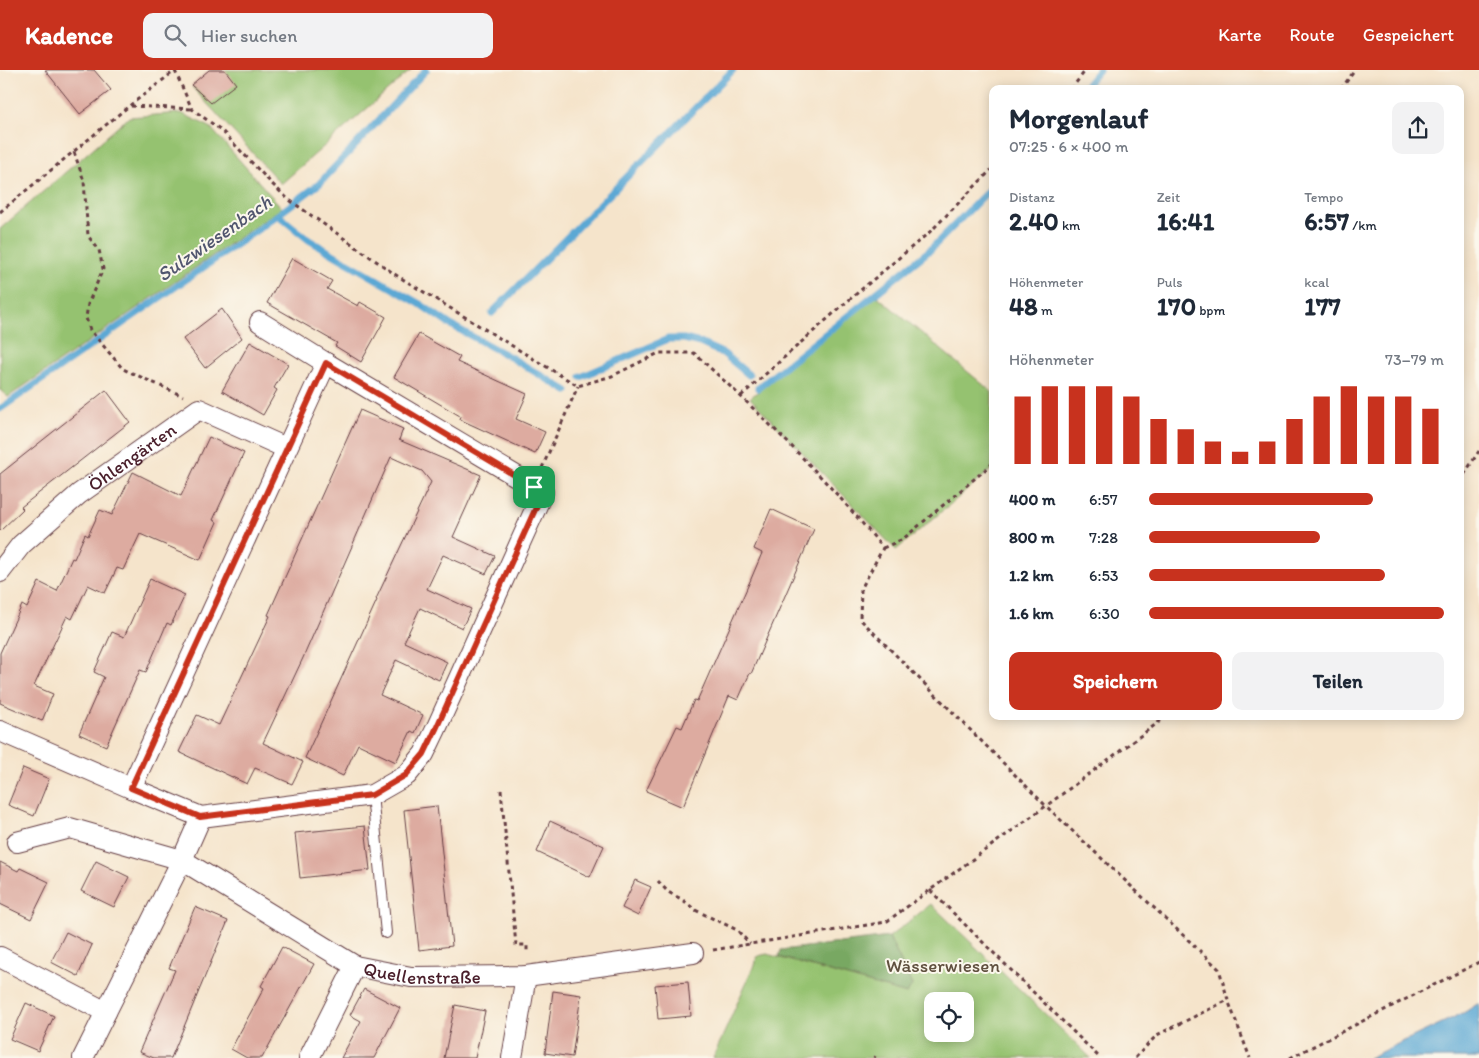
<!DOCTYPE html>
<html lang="de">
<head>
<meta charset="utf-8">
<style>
  :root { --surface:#fff; --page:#f2f2f3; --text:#1f2937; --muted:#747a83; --accent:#c8321e }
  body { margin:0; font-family:Itim,sans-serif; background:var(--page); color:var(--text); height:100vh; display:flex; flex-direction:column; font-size:19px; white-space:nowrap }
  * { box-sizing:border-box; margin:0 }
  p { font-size:16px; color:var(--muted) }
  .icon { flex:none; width:28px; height:28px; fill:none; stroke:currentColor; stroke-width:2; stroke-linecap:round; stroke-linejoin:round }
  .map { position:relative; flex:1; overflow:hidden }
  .details { position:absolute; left:989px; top:15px; width:475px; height:635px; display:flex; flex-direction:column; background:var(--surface); border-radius:10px; box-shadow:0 2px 12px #0003 }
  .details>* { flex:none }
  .fabs { position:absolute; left:924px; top:922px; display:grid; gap:10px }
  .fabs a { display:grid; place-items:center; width:50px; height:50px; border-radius:10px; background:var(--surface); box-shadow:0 2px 12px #0003; font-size:25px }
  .pin { position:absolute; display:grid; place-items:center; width:42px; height:42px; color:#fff; margin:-21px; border-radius:10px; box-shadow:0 2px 8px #0006 }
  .round { display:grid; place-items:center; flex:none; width:52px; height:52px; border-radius:10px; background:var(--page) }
  .summary { display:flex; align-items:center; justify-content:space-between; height:85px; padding:0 20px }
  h1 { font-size:28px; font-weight:800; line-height:38px }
  .figures { display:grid; grid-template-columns:repeat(3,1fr); gap:8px; height:85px; padding:5px 20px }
  .figures div { display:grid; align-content:center }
  .figures b { font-size:25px; font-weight:800 }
  .figures small { font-size:14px; font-weight:400 }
  .figures p { font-size:14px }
  .chart { height:140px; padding:10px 20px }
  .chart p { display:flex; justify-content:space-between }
  .chart svg { width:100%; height:90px; margin-top:5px; stroke:var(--accent); stroke-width:6 }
  .button { display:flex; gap:10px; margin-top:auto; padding:10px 20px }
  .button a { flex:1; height:58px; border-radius:10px; background:var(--accent); color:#fff; font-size:20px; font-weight:800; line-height:58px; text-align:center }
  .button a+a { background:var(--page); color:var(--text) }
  ul { padding:0 20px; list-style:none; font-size:16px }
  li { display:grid; grid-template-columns:80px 60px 1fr; align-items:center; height:38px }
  li i { height:12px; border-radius:6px; background:var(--accent) }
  header { display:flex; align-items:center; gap:30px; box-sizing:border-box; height:70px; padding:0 25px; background:var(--accent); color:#fff }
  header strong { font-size:24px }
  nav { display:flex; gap:28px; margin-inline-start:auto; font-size:18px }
  .search { width:350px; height:45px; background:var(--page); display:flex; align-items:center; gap:12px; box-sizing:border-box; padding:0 18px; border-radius:10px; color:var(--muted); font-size:19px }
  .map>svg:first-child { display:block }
  .green { fill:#95c26f; stroke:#70704d; fill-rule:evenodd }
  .forest { fill:#78a862; stroke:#616446 }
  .water { fill:#5ba8d4; stroke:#526480 }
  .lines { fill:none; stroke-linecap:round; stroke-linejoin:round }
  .stream { stroke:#5ba8d4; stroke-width:7 }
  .building { fill:#ddaba0 }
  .service-casing { stroke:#643d43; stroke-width:12 }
  .minor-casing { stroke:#643d43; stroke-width:22 }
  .path { stroke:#643d43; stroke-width:3; stroke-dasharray:4 4; stroke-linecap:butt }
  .service { stroke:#fff; stroke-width:10 }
  .minor { stroke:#fff; stroke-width:20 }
  .route-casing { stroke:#fff; stroke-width:10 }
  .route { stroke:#c8321e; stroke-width:6 }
  .labels { text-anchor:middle; stroke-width:4; stroke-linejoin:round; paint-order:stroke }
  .street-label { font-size:19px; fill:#4a1f2b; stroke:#fbf7ec }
  .park-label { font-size:19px; fill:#60503f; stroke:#fbf7ec }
  .water-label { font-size:20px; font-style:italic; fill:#51566f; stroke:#fbf7ec }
</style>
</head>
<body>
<header>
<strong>Kadence</strong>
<div class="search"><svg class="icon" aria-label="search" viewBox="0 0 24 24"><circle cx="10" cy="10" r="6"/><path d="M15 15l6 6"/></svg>Hier suchen</div>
<nav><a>Karte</a><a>Route</a><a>Gespeichert</a></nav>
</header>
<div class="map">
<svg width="1479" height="988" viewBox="0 0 1479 988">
  <rect width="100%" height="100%" fill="#fbf7ec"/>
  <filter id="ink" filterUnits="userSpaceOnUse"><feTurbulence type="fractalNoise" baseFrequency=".02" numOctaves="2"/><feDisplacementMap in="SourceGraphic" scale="10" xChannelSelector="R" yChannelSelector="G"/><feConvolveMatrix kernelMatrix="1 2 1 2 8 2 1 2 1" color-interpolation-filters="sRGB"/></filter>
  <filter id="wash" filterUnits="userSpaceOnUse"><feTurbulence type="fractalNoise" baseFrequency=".0096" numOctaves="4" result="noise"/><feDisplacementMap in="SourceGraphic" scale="20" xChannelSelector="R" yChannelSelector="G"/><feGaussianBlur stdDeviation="1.12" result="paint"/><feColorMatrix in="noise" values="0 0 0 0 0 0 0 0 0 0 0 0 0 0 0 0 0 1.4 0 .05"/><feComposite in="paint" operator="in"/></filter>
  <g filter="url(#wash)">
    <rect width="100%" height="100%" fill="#f5e4cb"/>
    <!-- green -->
    <g class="green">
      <path d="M 210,0 L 411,0 L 281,114 L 192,17 Z"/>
      <path d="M 181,43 L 210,57 L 282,138 L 8,327 L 0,320 L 0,159 L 129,47 Z"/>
      <path d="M 876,225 L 992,322 L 992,399 L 896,480 L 750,328 Z"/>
      <path d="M 931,834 L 1091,988 L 713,988 L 758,886 L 767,884 L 907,924 L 912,915 L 889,867 ZM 932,931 L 965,931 L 965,964 L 932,964 Z"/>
    </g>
    <!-- forest -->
    <path class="forest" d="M 889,867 L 912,915 L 907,924 L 779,887 L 781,880 Z"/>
    <!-- water -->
    <path class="water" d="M 1479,933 L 1479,988 L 1368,988 L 1465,942 Z"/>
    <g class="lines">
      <!-- stream -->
      <g class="stream">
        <path d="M 1083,19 L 1099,0"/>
        <path d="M 278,145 L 309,170 L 343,190 L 420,234 L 449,254 L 510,287 L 567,321"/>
        <path d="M 492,243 L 733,0"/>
        <path d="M 581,307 L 668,269 L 684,269 L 700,273 L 724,284 L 749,305"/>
        <path d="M 758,318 L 930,180 L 992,117"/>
        <path d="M 0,339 L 260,158 L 319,114 L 426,0"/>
      </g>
    </g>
    <g id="blocks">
      <!-- building -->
      <g class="building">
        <path d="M 45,0 L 94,0 L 111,20 L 80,44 Z"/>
        <path d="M 209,0 L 225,0 L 236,14 L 211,33 L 191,15 Z"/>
        <path d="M 292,188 L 332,211 L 327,219 L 358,236 L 360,232 L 386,247 L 361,292 L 335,276 L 337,273 L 267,233 Z"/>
        <path d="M 222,239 L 242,268 L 205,298 L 183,269 Z"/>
        <path d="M 419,264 L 460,287 L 457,292 L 527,324 L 516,349 L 545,362 L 535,384 L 459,349 L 460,346 L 394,307 Z"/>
        <path d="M 250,272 L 288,294 L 274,318 L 277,320 L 263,345 L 222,321 Z"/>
        <path d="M 106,320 L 130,352 L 21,437 L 23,439 L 0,461 L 0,404 Z"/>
        <path d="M 360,340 L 403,359 L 399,370 L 481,405 L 453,467 L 495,486 L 486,504 L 443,485 L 427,519 L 471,539 L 462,558 L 420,538 L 404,572 L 447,592 L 439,610 L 396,590 L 380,625 L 423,645 L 415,663 L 411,661 L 396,692 L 358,674 L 343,706 L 305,688 L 377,530 L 376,529 L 431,412 L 422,401 L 391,387 L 303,588 L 263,673 L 303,692 L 292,714 L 255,698 L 247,714 L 179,682 L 197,645 L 219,655 L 270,546 L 268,545 Z"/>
        <path d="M 209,367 L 244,383 L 213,450 L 217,452 L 200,490 L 140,464 L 123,500 L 117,498 L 105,523 L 88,515 L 72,549 L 67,546 L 34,616 L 53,624 L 42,651 L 0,633 L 0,583 L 22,535 L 27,538 L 39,512 L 57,521 L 72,488 L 74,489 L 85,464 L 88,466 L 100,440 L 112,445 L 133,402 L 181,426 Z"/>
        <path d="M 771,439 L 814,459 L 751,604 L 750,603 L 738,630 L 729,626 L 683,737 L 646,721 L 677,656 L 682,658 L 694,630 L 697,631 L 751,509 L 762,483 L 754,479 Z"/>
        <path d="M 150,509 L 185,525 L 171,555 L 167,553 L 146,602 L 140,600 L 106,676 L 79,664 L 104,607 L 94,602 L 112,562 L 124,567 Z"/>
        <path d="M 23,698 L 49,709 L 34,746 L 8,735 Z"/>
        <path d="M 437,736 L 452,876 L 419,880 L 404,740 Z"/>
        <path d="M 550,751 L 604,776 L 590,807 L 537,782 Z"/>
        <path d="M 365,756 L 370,800 L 300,808 L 295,763 Z"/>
        <path d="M 96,791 L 129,807 L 114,837 L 81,821 Z"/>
        <path d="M 0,792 L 18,801 L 20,798 L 49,812 L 31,849 L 0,834 Z"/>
        <path d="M 635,810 L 651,817 L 638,846 L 622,838 Z"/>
        <path d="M 195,837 L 228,851 L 171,988 L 154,988 L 139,982 L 175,900 L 169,898 Z"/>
        <path d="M 66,862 L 92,875 L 78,906 L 51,892 Z"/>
        <path d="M 282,877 L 314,894 L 262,988 L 247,988 L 231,979 L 264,918 L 261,916 Z"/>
        <path d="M 688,912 L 691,946 L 658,949 L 655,915 Z"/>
        <path d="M 364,919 L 400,938 L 374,988 L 341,988 L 361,951 L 350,945 Z"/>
        <path d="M 553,921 L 581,925 L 572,987 L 545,983 Z"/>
        <path d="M 26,933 L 54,946 L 38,981 L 10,969 Z"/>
        <path d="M 455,935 L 485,941 L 475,988 L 444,988 Z"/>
      </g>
    </g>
  </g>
  <g filter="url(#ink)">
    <use href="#blocks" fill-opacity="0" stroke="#643d43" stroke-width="1"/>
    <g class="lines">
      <defs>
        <path id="service" d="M 372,725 L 386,863"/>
        <g id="minor">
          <path d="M 260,252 L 326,293"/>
          <path d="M 326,293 L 543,422 L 436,659 L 424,684 L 407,705 L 372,725 L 201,747 L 131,718 Z"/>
          <path id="s1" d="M 0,502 L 21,475 L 79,424 L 199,339 L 286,378"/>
          <path d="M 0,661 L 131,718"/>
          <path id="s2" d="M 17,772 L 70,758 L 182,790 L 355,896 L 411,907 L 526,906 L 693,883"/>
          <path d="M 0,887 L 106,942"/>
          <path d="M 83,988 L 182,790 L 201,747"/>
          <path d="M 309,988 L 355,896"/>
          <path d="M 512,988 L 526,906"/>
        </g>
      </defs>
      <!-- service casing -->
      <use href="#service" class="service-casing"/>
      <!-- minor casing -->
      <use href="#minor" class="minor-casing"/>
      <!-- path -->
      <g class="path">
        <path d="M 175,1 L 192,39 L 221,60 L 272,114 L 288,129 L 396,205 L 578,316 L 612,306 L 659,283 L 694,283 C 761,344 826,408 883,478 L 861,519 L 860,549 L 1046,736 L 1219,899 L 1228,930 L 1250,988"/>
        <path d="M 1071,19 L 1086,0"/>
        <path d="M 1341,19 L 1355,0"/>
        <path d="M 131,36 L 192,39"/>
        <path d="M 74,82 L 84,111 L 88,166 L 99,180 L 103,199 L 88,234 L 86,248 L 90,260 L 123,299 L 183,326"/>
        <path d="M 0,142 L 129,36 L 176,0"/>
        <path d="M 741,326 L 843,235 L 932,160 L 992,99"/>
        <path d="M 542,398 L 578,316"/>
        <path d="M 1460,411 L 1479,381"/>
        <path d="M 883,478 L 903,469 L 992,394"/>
        <path d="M 501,720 L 516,875 L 527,875 L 527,884"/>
        <path d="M 658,811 L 668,822 L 683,830 L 695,840 L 737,860 L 750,874"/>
        <path d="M 930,820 L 1100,988"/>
        <path d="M 713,880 L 886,852 L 1046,736 L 1167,646"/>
        <path d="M 874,988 L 875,986"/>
        <path d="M 1135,988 L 1157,965 L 1228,930"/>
        <path d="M 1290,988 L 1479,892"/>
      </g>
      <!-- service -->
      <use href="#service" class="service"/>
      <!-- minor -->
      <use href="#minor" class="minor"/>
    </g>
  </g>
  <g class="lines" filter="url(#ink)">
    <defs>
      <path id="route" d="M 326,293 L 543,422 L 436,659 L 424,684 L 406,705 L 372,725 L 200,747 L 131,718 Z"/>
    </defs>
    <!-- route casing -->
    <use href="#route" class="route-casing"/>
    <!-- route -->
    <use href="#route" class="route"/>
  </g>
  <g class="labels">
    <!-- street labels -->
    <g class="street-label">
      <text dy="7" stroke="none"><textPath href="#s1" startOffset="176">Öhlengärten</textPath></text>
      <text dy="7" stroke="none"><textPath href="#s2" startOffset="442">Quellenstraße</textPath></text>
    </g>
    <!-- park labels -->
    <g class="park-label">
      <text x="943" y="902">Wässerwiesen</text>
    </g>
    <!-- water labels -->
    <g class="water-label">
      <text transform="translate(214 168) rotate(-35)" y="7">Sulzwiesenbach</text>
    </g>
  </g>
</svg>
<div class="fabs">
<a><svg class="icon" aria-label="locate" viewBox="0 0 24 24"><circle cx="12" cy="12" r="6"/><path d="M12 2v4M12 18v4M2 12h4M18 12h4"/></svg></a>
</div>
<div class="pin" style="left:534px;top:417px;background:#1e9e55"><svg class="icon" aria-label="arrive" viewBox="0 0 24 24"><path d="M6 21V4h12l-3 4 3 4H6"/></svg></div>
<section class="details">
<div class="summary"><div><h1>Morgenlauf</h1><p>07:25 · 6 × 400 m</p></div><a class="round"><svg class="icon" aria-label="share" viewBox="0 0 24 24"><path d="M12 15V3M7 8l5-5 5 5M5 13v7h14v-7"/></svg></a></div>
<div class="figures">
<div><p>Distanz</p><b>2.40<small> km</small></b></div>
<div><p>Zeit</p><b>16:41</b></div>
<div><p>Tempo</p><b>6:57<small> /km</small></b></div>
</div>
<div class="figures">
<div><p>Höhenmeter</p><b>48<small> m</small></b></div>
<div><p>Puls</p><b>170<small> bpm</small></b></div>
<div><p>kcal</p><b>177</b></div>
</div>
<div class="chart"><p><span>Höhenmeter</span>73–79 m</p>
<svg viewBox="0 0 160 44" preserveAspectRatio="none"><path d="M5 44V11M15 44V6M25 44V6M35 44V6M45 44V11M55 44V22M65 44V27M75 44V33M85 44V38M95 44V33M105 44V22M115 44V11M125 44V6M135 44V11M145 44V11M155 44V17"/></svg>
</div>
<ul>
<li><b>400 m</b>6:57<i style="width:76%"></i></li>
<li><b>800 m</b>7:28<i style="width:58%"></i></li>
<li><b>1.2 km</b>6:53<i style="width:80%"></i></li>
<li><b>1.6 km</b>6:30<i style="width:100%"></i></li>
</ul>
<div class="button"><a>Speichern</a><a>Teilen</a></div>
</section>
</div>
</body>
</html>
